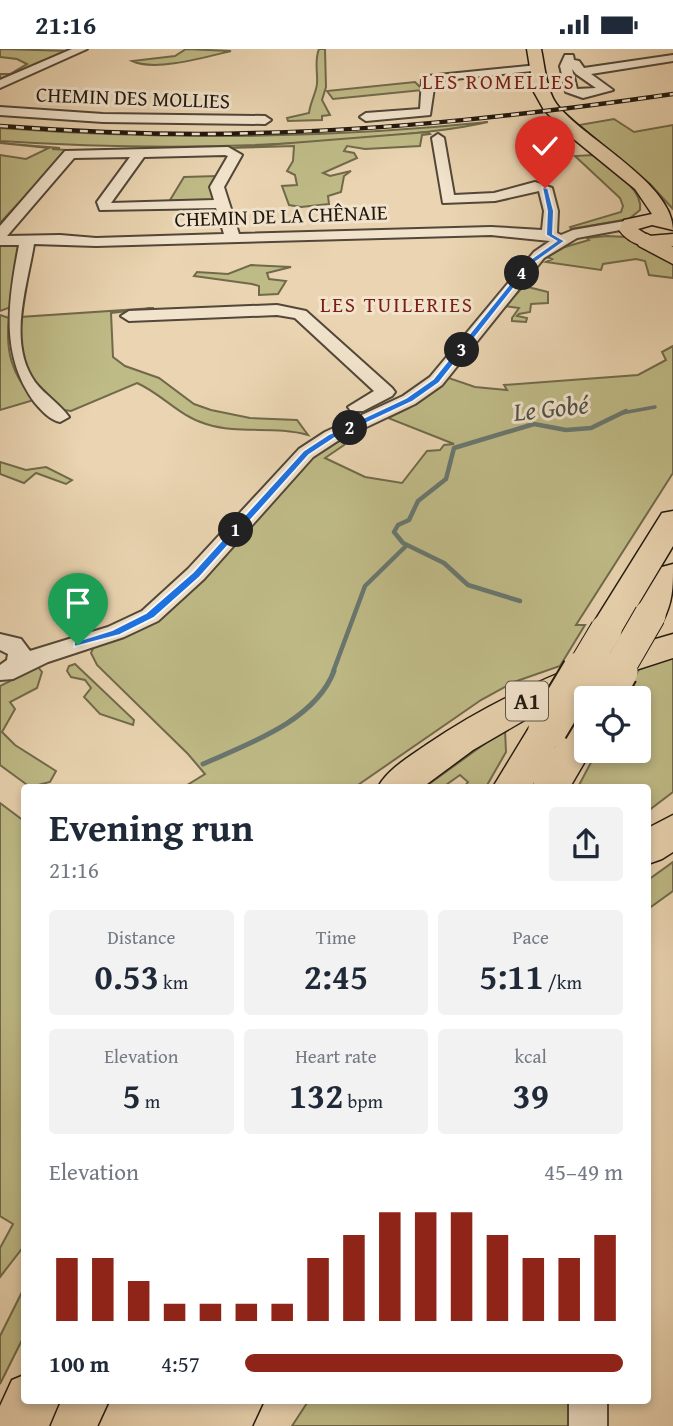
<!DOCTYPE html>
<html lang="en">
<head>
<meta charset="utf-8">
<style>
  :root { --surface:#fff; --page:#f2f2f3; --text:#1f2937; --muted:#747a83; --accent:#8f2418 }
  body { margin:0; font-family:"Gentium Book Plus",serif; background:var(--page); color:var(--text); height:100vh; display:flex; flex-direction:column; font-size:26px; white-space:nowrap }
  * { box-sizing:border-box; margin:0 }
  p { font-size:23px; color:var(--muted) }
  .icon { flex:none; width:38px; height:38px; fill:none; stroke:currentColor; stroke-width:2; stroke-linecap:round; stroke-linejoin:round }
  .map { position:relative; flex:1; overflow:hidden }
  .drawer { position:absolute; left:21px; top:735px; width:630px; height:620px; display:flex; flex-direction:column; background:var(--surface); border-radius:7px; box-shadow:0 4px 10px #0003 }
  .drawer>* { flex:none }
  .controls { position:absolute; left:574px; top:637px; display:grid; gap:14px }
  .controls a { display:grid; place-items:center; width:77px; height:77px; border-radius:7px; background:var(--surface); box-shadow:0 4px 10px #0003; font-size:35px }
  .pin { position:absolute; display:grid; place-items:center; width:60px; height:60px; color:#fff; margin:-72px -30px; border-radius:50% 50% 50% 0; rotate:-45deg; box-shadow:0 0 7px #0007 }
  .pin .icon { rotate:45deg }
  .km { position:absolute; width:35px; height:35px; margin:-18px; border-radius:50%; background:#222; color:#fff; font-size:19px; line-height:35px; text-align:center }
  .round { display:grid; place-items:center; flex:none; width:74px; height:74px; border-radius:7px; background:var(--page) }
  .overview { display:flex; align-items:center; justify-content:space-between; height:119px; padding:0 28px }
  h1 { font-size:38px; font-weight:700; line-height:52px }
  .stats { display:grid; grid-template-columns:repeat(3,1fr); gap:10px; height:119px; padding:7px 28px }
  .stats div { display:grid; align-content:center; border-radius:7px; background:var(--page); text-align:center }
  .stats b { font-size:35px; font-weight:700 }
  .stats small { font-size:19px; font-weight:400 }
  .stats p { font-size:19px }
  .chart { height:196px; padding:14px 28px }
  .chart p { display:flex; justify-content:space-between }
  .chart svg { width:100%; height:126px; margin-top:7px; stroke:var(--accent); stroke-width:6 }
  ul { padding:0 28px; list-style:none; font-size:23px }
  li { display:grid; grid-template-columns:112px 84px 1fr; align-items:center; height:52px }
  li i { height:18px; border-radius:9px; background:var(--accent) }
  .status { display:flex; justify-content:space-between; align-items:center; height:49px; padding:0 35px; background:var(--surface); direction:ltr }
  .status svg { height:19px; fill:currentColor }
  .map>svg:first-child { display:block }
  .green { fill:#bfbb87; stroke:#706a4b; stroke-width:2 }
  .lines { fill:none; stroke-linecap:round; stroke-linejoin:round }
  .stream-far2 { stroke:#687770; stroke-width:3.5 }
  .stream-far1 { stroke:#687770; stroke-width:4.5 }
  .stream { stroke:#687770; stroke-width:5 }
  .minor-casing { stroke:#524738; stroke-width:4 }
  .major-casing { stroke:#20180f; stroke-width:3 }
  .highway-casing { stroke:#20180f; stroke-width:3 }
  .minor { fill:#f1e3cc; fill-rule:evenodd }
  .major { fill:#ead4b1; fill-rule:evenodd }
  .highway { fill:#ead4b1; fill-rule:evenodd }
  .rail-casing { stroke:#20180f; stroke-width:4.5 }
  .rail { stroke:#f1e3cc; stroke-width:2.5; stroke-dasharray:8; stroke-linecap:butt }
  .highway-bridge-far1-casing { stroke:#20180f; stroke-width:33; stroke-linecap:butt }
  .highway-bridge-casing { stroke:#20180f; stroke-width:43; stroke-linecap:butt }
  .highway-bridge-far1 { stroke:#ead4b1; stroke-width:31 }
  .highway-bridge { stroke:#ead4b1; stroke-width:39 }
  .route { fill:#1a73e8; stroke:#fff; stroke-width:2 }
  .labels { text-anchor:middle; stroke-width:6; stroke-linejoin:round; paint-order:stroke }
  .far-neighbourhood-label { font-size:21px; letter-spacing:2px; fill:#7a1f14; stroke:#f1e3cc }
  .far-street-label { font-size:21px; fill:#20180f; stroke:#f1e3cc }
  .shield { fill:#f1e3cc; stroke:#5f5548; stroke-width:2 }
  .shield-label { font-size:23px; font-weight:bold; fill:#20180f }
  .water-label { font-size:26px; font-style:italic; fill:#4a5048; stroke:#f1e3cc }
</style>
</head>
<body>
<div class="status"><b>21:16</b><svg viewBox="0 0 49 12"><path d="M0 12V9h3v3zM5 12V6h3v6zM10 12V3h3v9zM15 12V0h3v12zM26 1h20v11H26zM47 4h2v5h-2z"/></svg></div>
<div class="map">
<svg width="673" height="1377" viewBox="0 0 673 1377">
  <rect width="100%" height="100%" fill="#ead4b1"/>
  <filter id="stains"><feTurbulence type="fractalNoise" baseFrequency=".00286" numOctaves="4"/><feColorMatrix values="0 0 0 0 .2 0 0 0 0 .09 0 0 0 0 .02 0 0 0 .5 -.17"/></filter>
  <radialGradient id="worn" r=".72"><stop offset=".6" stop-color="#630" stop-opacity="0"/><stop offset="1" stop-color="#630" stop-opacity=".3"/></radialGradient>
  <!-- green -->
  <g class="green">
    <path d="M 0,0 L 73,2 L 0,34 L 0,25 L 10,25 L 27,15 L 17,10 L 0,8 Z"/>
    <path d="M 186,0 L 231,2 C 206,8 155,23 132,12 L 175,7 Z"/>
    <path d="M 319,0 L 325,0 L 326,38 L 322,51 L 330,66 L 322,67 L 322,71 L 288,72 L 287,69 L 309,64 C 310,54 316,44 317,35 C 318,23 314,12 319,0 Z"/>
    <path d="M 415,33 L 423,41 L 333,50 L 327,42 Z"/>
    <path d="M 614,70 L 634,83 L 673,76 L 673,160 L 650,135 L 579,76 Z"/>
    <path d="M 488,73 C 448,82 407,85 366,89 C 245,100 122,100 0,92 L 0,79 C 162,91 326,90 488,73 Z"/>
    <path d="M 428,83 L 430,85 L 422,86 L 420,97 L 365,100 L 347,97 L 344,102 L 354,104 L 357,109 L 323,124 L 330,127 L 351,122 L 344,127 L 341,143 L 328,147 L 329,155 L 301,158 L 289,156 L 282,137 L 297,136 L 295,126 L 287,122 L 293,112 L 294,97 L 229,99 Z"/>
    <path d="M 0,94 L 60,99 L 52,100 L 68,101 L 0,174 L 0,106 L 26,110 L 49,99 Z"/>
    <path d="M 593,106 C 608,119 644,139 640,161 L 629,170 L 571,180 L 570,178 L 621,163 L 623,157 L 620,149 L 575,107 Z"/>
    <path d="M 217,127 L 216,149 L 213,152 L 167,156 L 184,128 Z"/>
    <path d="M 607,187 L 626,188 L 673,214 L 673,229 L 649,226 L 645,212 L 636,210 L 603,215 L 601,221 L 546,213 L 552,210 L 547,208 L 565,198 L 589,191 L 587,189 Z"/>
    <path d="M 0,194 L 19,195 L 11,258 L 0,262 Z"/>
    <path d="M 251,216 L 291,218 L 267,224 L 269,230 L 286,232 L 278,245 L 259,246 L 259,237 L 252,235 L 194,227 L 197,223 L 228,225 Z"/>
    <path d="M 524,237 L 548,243 L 548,254 L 531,255 L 530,263 L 519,265 L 517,267 L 527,269 L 526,273 L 512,272 L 512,269 L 519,259 L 505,257 Z"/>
    <path d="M 154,259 L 111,264 L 113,308 L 125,317 L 159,329 L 194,355 L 211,361 L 250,369 L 297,371 L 308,386 C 274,376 240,386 206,375 C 179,367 162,345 137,334 L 71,362 L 57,360 C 31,333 15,306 20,268 Z"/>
    <path d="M 0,266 L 9,269 C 5,303 12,325 34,351 L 0,361 Z"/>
    <path d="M 673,297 L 673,424 L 576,576 L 585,576 L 560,617 L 514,633 L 481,651 L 355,738 L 184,738 L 205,725 L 188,705 L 97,616 L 91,604 L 94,597 L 120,589 L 314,404 L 350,387 L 344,396 L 325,409 L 365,428 L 402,434 L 427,402 L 440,401 L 444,396 L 454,395 L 388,369 L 409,359 L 449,329 L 475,338 L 507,341 L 504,336 L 638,326 L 666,311 L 662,303 Z"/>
    <path d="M 0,413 L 26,421 L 46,418 L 72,431 L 66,435 L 36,424 L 24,434 L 0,425 Z"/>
    <path d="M 673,605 L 673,743 L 648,762 L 648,738 L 578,738 L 597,702 L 639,702 L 639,649 L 624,649 L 641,616 Z"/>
    <path d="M 75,615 L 134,671 L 133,676 L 100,665 L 84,648 L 91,639 L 85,631 L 71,628 L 67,622 L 69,617 Z"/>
    <path d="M 38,618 L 42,623 L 37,639 L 10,653 L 15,660 L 2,683 L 15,696 L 56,722 L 50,733 L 30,738 L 0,716 L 0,637 Z"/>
    <path d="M 505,680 L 506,703 L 486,738 L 464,738 L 468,733 L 460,726 L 443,738 L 425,738 Z"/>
    <path d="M 0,754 L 24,772 L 24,1197 L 0,1228 L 0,1199 L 13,1175 L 0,1167 Z"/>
    <path d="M 673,813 L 673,842 L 648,860 L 648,831 Z"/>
    <path d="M 24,1239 L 24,1287 L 0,1335 L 0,1287 Z"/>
    <path d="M 309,1351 L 580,1351 L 581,1377 L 292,1377 Z"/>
  </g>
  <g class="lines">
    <!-- stream-far2 -->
    <path class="stream-far2" d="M 622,364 L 655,358"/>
    <!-- stream-far1 -->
    <g class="stream-far1">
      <path d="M 520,552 L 468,536 L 444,514 L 403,494 L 394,483 L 398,476 L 409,471 L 418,452 L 446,430 L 454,399 L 534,375 L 566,381 L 591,379 L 626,362"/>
      <path d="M 333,623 L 365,537 L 406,497"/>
    </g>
    <!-- stream -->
    <path class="stream" d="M 203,715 C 248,695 315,672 334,622"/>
    <defs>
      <g id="minor">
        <path d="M 72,0 L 87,0 L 0,39 L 0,31 Z"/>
        <path d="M 565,6 L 573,6 L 574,11 L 579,12 L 584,19 L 673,6 L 673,12 L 591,25 L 613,41 L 583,49 L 566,43 L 560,17 ZM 572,20 L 576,25 L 596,39 L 577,40 Z"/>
        <path d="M 538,16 L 542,17 L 542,21 L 435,32 L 430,66 L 366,72 L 360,68 L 366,64 L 420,60 L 422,31 L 428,27 Z"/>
        <path d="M 0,58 L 103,65 L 265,67 L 271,71 L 265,75 L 103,73 L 0,66 Z"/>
        <path d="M 438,85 L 444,89 L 454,146 L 494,144 L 535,133 L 552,139 L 558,162 L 557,184 L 561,186 L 573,181 L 631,171 L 638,175 L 631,179 L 577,189 L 544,209 L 442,336 L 415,355 L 339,391 L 313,408 L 204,530 L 158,572 L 124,588 L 48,613 L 13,630 L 0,631 L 0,616 L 7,611 L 8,605 L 0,601 L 0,585 L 21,590 L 30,602 L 108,578 L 142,562 L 188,520 L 299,400 L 325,383 L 403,347 L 430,328 L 534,203 L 550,192 L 491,186 L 96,197 L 34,195 C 27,238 7,294 35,333 C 45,346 60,355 69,368 L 60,373 C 50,371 42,362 35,354 C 0,307 8,253 19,196 L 0,196 L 0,177 L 65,102 L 228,98 L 242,106 L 224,138 L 239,185 L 491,178 L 542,181 L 544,162 L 539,142 L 495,152 L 443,154 L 432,89 ZM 225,106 L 228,107 L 210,138 L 214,151 L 111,154 L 144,108 ZM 130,108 L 97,153 L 100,161 L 216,159 L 224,185 L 96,189 L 60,186 L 7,187 L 74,109 Z"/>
        <path d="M 277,256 L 306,262 L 392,339 L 395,343 L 392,347 L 363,362 L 351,362 L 348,358 L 374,342 L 295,269 L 277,266 L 129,272 L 121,267 L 129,262 Z"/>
        <rect x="569" y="1351" width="38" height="26"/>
      </g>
      <path id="major" d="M 527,0 L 541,0 C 545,18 546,42 558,57 C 586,91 673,135 673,181 L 652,176 L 638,180 L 649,187 L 673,185 L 673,197 C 653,201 631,198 619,181 L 624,171 L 652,165 L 635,140 L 570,87 L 544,61 L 534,43 Z"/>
      <g id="highway">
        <path d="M 647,185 L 673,198 L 673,215 L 639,197 L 636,192 L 639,187 Z"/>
        <path d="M 673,462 L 673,497 L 618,589 L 606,592 L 594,589 L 589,581 L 594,573 L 662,464 Z"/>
        <path d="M 673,515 C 673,539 673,552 662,574 L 650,577 L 638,574 L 633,566 L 662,518 Z"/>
        <path d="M 673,585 L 673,609 L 611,629 L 540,662 L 473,701 L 423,738 L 378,738 C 388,720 409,708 426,696 C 502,644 584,610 673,585 Z"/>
        <path d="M 586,665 L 586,702 L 591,702 L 570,738 L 532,738 L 534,733 L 531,738 L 493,738 L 535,669 L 548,666 L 561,669 L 566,679 L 553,701 L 573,669 Z"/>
        <path d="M 673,766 L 673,803 L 662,810 L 648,815 L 648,779 Z"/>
        <path d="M 24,1326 L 24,1351 L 60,1351 L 49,1377 L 0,1377 L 0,1357 L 12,1331 Z"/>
        <path d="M 111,1351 L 264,1351 L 252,1377 L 99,1377 Z"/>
      </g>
    </defs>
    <!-- minor casing -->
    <use href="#minor" class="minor-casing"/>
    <!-- major casing -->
    <use href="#major" class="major-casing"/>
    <!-- highway casing -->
    <use href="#highway" class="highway-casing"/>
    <!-- minor -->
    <use href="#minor" class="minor"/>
    <!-- major -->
    <use href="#major" class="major"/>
    <!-- highway -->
    <use href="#highway" class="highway"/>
    <defs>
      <path id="rail" d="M 0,77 C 85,83 170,87 255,84 C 395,81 534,65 673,45"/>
    </defs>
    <!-- rail casing -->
    <use href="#rail" class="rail-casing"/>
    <!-- rail -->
    <use href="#rail" class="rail"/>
    <defs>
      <g id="highway-bridge-far1">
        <path d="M 581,623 L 606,581"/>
        <path d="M 617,623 L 650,566"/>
      </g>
      <g id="highway-bridge">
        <path d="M 603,649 L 618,622"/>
        <path d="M 548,679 L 582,622"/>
      </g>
    </defs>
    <!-- highway-bridge-far1 casing -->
    <use href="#highway-bridge-far1" class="highway-bridge-far1-casing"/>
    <!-- highway-bridge casing -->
    <use href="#highway-bridge" class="highway-bridge-casing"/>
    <!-- highway-bridge-far1 -->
    <use href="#highway-bridge-far1" class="highway-bridge-far1"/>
    <!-- highway-bridge -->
    <use href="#highway-bridge" class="highway-bridge"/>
  </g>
  <!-- route -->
  <path class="route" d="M 542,138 L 548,139 L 554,162 L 553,185 L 565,192 L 533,215 L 439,334 L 412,353 L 335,389 L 309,406 L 200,528 L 154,569 L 120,586 L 74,598 L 74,593 L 112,581 L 146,564 L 193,523 L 303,402 L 329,385 L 406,349 L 433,330 L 528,212 L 556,192 L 546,186 L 547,162 Z"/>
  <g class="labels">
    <!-- far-neighbourhood labels -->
    <g class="far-neighbourhood-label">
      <text x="499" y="40">LES ROMELLES</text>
      <text x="397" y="263">LES TUILERIES</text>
    </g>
    <!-- far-street labels -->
    <g class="far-street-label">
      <text transform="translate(133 49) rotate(2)" y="7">CHEMIN DES MOLLIES</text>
      <text transform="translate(281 167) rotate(-2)" y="7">CHEMIN DE LA CHÊNAIE</text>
    </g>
    <!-- shield labels -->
    <rect class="shield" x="506" y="632.5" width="42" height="39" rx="5"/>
    <g class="shield-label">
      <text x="527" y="660">A1</text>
    </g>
    <!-- water labels -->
    <g class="water-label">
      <text transform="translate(551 359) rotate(-6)" y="9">Le Gobé</text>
    </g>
  </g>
  <rect width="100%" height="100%" filter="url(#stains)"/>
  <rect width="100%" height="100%" fill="url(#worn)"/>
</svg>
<div class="controls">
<a><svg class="icon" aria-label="locate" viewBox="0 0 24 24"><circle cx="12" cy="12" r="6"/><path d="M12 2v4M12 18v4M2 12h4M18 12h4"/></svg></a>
</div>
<div class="pin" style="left:78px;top:596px;background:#1e9e55"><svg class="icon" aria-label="arrive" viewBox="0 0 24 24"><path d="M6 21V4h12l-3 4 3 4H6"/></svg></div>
<div class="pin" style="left:545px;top:139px;background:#d93025"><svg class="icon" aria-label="check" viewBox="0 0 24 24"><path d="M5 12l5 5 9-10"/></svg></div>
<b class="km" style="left:236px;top:481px">1</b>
<b class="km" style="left:350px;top:379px">2</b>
<b class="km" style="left:462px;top:301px">3</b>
<b class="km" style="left:522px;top:224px">4</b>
<section class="drawer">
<div class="overview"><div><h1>Evening run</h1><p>21:16</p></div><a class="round"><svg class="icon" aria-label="share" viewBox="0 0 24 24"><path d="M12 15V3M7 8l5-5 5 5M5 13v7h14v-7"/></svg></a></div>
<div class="stats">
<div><p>Distance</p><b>0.53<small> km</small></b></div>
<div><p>Time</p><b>2:45</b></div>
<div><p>Pace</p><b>5:11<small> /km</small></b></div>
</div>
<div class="stats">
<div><p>Elevation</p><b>5<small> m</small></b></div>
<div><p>Heart rate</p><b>132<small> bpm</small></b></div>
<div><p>kcal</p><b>39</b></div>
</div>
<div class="chart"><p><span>Elevation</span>45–49 m</p>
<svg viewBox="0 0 160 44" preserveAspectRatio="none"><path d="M5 44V22M15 44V22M25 44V30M35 44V38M45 44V38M55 44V38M65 44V38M75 44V22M85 44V14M95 44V6M105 44V6M115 44V6M125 44V14M135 44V22M145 44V22M155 44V14"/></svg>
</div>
<ul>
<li><b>100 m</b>4:57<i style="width:100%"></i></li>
</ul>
</section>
</div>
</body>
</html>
